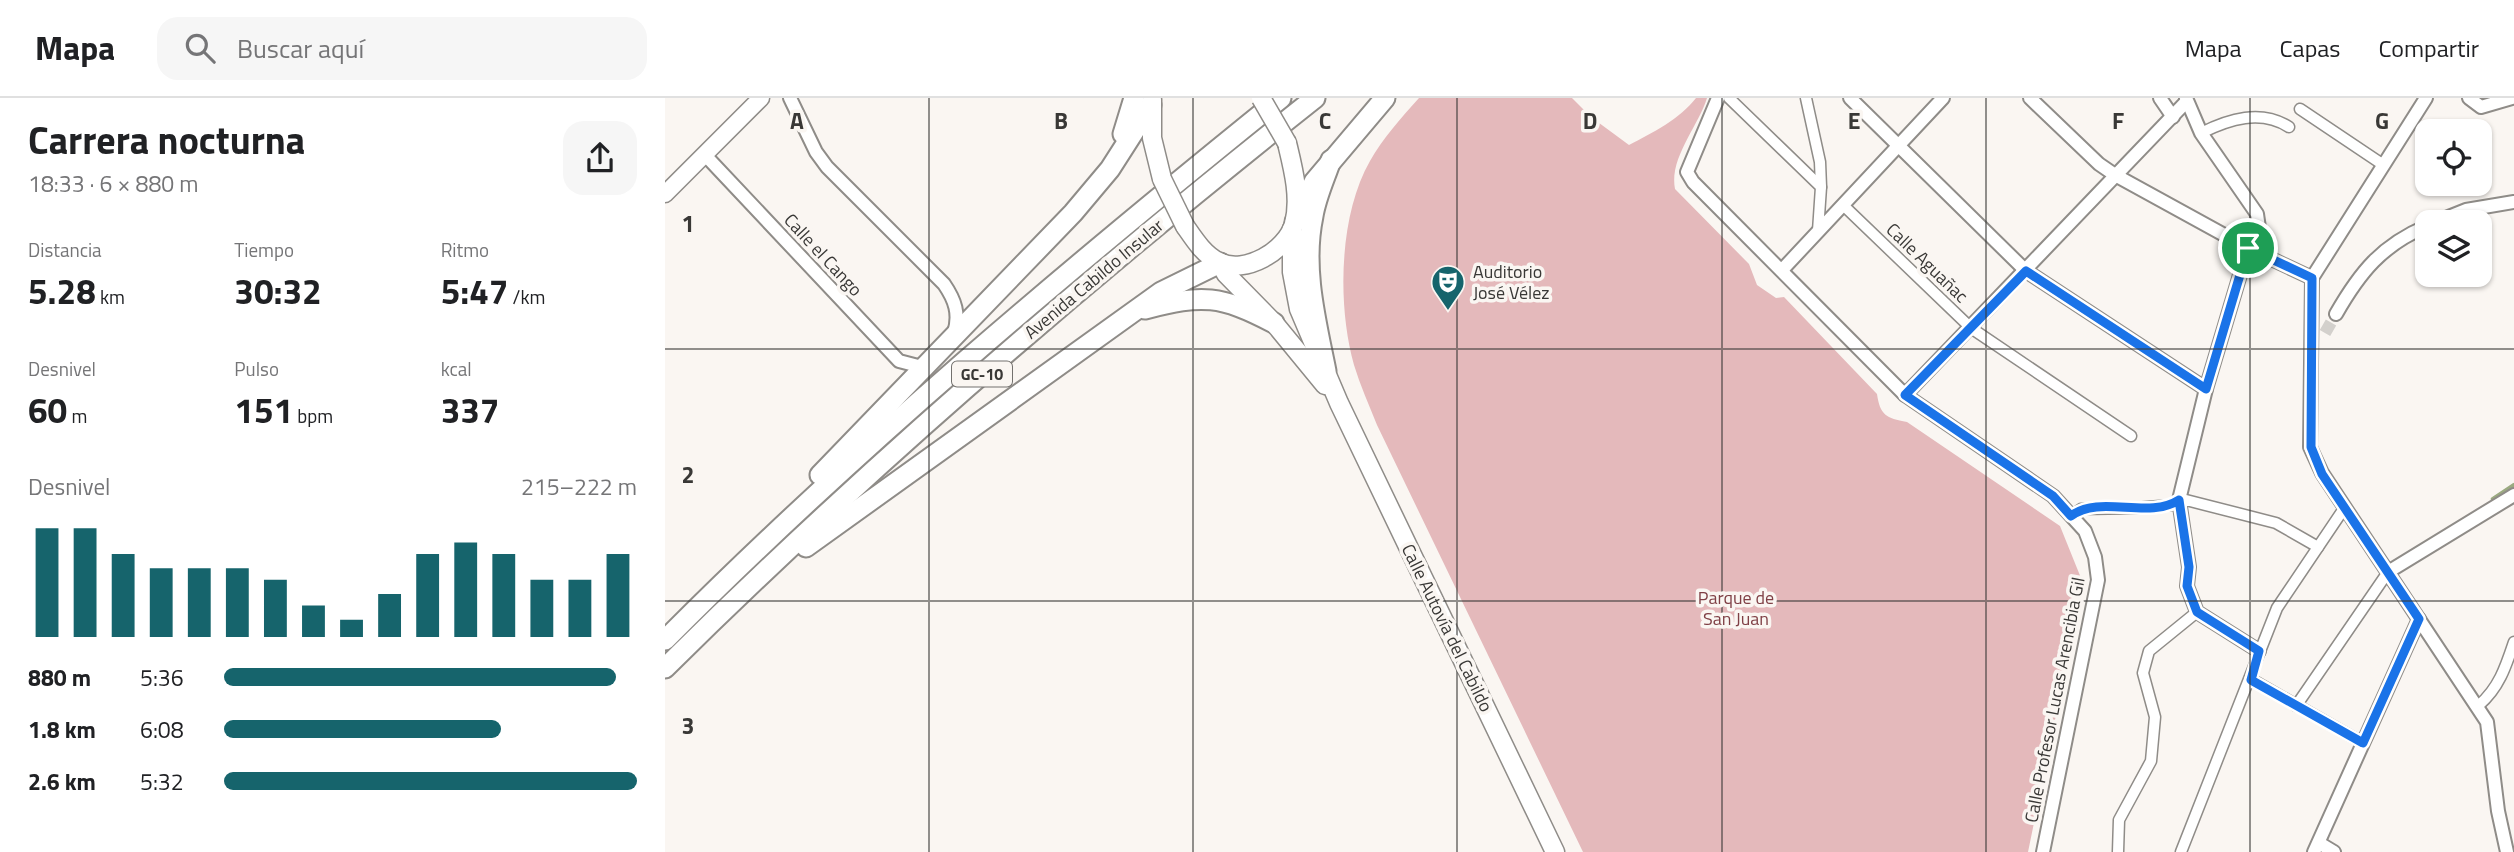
<!DOCTYPE html>
<html lang="es">
<head>
<meta charset="utf-8">
<style>
  :root { --surface:#fff; --page:#f6f6f6; --text:#202124; --muted:#757577; --line:#e0e0e0; --accent:#16646c }
  body { margin:0; font-family:"Titillium Web",sans-serif; background:var(--page); color:var(--text); height:100vh; display:flex; flex-direction:column; font-size:26px; white-space:nowrap }
  * { box-sizing:border-box; margin:0 }
  p { font-size:23px; color:var(--muted) }
  .icon { flex:none; width:38px; height:38px; fill:none; stroke:currentColor; stroke-width:2; stroke-linecap:round; stroke-linejoin:round }
  .map { position:relative; flex:1; overflow:hidden }
  .sheet { display:flex; flex-direction:column; background:var(--surface); width:665px }
  .sheet>* { flex:none }
  .tools { position:absolute; left:1750px; top:21px; display:grid; gap:14px }
  .tools a { display:grid; place-items:center; width:77px; height:77px; border-radius:14px; background:var(--surface); box-shadow:0 2px 5px #0004; font-size:35px }
  .pin { position:absolute; display:grid; place-items:center; width:60px; height:60px; color:#fff; margin:-30px; border:4px solid #fff; border-radius:50%; box-shadow:0 2px 7px #0007 }
  .round { display:grid; place-items:center; flex:none; width:74px; height:74px; border-radius:21px; background:var(--page) }
  .head { display:flex; align-items:center; justify-content:space-between; height:119px; padding:0 28px }
  h1 { font-size:38px; font-weight:700; line-height:52px }
  .stats { display:grid; grid-template-columns:repeat(3,1fr); gap:10px; height:119px; padding:7px 28px }
  .stats div { display:grid; align-content:center }
  .stats b { font-size:35px; font-weight:700 }
  .stats small { font-size:19px; font-weight:400 }
  .stats p { font-size:19px }
  .chart { height:196px; padding:14px 28px }
  .chart p { display:flex; justify-content:space-between }
  .chart svg { width:100%; height:126px; margin-top:7px; stroke:var(--accent); stroke-width:6 }
  ul { padding:0 28px; list-style:none; font-size:23px }
  li { display:grid; grid-template-columns:112px 84px 1fr; align-items:center; height:52px }
  li i { height:18px; border-radius:9px; background:var(--accent) }
  header { display:flex; align-items:center; gap:42px; box-sizing:border-box; height:98px; padding:0 35px; background:var(--surface); border-bottom:2px solid var(--line) }
  header strong { font-size:33px }
  nav { display:flex; gap:38px; margin-inline-start:auto; font-size:24px }
  .search { width:490px; height:63px; background:var(--page); display:flex; align-items:center; gap:18px; box-sizing:border-box; padding:0 24px; border-radius:21px; color:var(--muted); font-size:26px }
  main { display:flex; flex:1; min-height:0 }
  .map>svg:first-child { display:block }
  .green { fill:#e4b9bb }
  .lines { fill:none; stroke-linecap:round; stroke-linejoin:round }
  .stream { stroke:#9baa81; stroke-width:4.5 }
  .minor-tunnel { stroke:#d3d0cc; stroke-width:12; stroke-dasharray:12 6; stroke-linecap:butt }
  .pedestrian-casing { stroke:#8f8c88; stroke-width:13 }
  .minor-casing { stroke:#8f8c88; stroke-width:16 }
  .tertiary-casing { stroke:#8f8c88; stroke-width:19 }
  .secondary-casing { stroke:#8f8c88; stroke-width:21 }
  .primary-casing { stroke:#8f8c88; stroke-width:23 }
  .pedestrian { stroke:#fff; stroke-width:10 }
  .minor { stroke:#fff; stroke-width:12 }
  .tertiary { stroke:#fff; stroke-width:16 }
  .secondary { stroke:#fff; stroke-width:18 }
  .primary { stroke:#fff; stroke-width:19 }
  .secondary-bridge-casing { stroke:#8f8c88; stroke-width:21; stroke-linecap:butt }
  .secondary-bridge { stroke:#fff; stroke-width:18 }
  .route-casing { stroke:#fff; stroke-width:14 }
  .route { stroke:#1a73e8; stroke-width:9 }
  .grid { fill:none; stroke:#393836; stroke-width:2; stroke-opacity:0.55 }
  .labels { text-anchor:middle; stroke-width:7; stroke-linejoin:round; paint-order:stroke }
  .shield { fill:#faf6f2; stroke:#73716e; stroke-width:2 }
  .shield-label { font-size:16px; font-weight:bold; fill:#393836 }
  .street-label { font-size:18px; fill:#393836; stroke:#faf6f2 }
  .poi-label { font-size:18px; fill:#393836; stroke:#faf6f2; text-anchor:start }
  .park-label { font-size:18px; fill:#7f3f45; stroke:#faf6f2 }
  .grid-label { font-size:23px; text-anchor:middle; font-weight:bold; fill:#393836; stroke:#faf6f2; stroke-width:7; stroke-linejoin:round; paint-order:stroke }
</style>
</head>
<body>
<header>
<strong>Mapa</strong>
<div class="search"><svg class="icon" aria-label="search" viewBox="0 0 24 24"><circle cx="10" cy="10" r="6"/><path d="M15 15l6 6"/></svg>Buscar aquí</div>
<nav><a>Mapa</a><a>Capas</a><a>Compartir</a></nav>
</header>
<main>
<section class="sheet">
<div class="head"><div><h1>Carrera nocturna</h1><p>18:33 · 6 × 880 m</p></div><a class="round"><svg class="icon" aria-label="share" viewBox="0 0 24 24"><path d="M12 15V3M7 8l5-5 5 5M5 13v7h14v-7"/></svg></a></div>
<div class="stats">
<div><p>Distancia</p><b>5.28<small> km</small></b></div>
<div><p>Tiempo</p><b>30:32</b></div>
<div><p>Ritmo</p><b>5:47<small> /km</small></b></div>
</div>
<div class="stats">
<div><p>Desnivel</p><b>60<small> m</small></b></div>
<div><p>Pulso</p><b>151<small> bpm</small></b></div>
<div><p>kcal</p><b>337</b></div>
</div>
<div class="chart"><p><span>Desnivel</span>215–222 m</p>
<svg viewBox="0 0 160 44" preserveAspectRatio="none"><path d="M5 44V6M15 44V6M25 44V15M35 44V20M45 44V20M55 44V20M65 44V24M75 44V33M85 44V38M95 44V29M105 44V15M115 44V11M125 44V15M135 44V24M145 44V24M155 44V15"/></svg>
</div>
<ul>
<li><b>880 m</b>5:36<i style="width:95%"></i></li>
<li><b>1.8 km</b>6:08<i style="width:67%"></i></li>
<li><b>2.6 km</b>5:32<i style="width:100%"></i></li>
</ul>
</section>
<div class="map">
<svg width="1849" height="754" viewBox="0 0 1849 754">
  <rect width="100%" height="100%" fill="#faf6f2"/>
  <!-- green -->
  <path class="green" d="M 754,0 L 907,0 L 926,19 L 964,47 C 987,35 1015,21 1031,0 L 1042,0 C 1033,29 1004,60 1010,91 L 1084,166 L 1092,187 L 1111,200 L 1119,199 L 1212,296 C 1215,317 1221,320 1242,324 L 1395,428 L 1418,485 L 1363,754 L 918,754 L 712,327 C 704,307 695,287 689,267 C 672,207 674,117 705,63 C 718,40 736,20 754,0 Z"/>
  <g class="lines">
    <!-- stream -->
    <path class="stream" d="M 1828,401 L 1849,387"/>
    <!-- minor-tunnel -->
    <path class="minor-tunnel" d="M 1660,235 L 1671,216"/>
    <defs>
      <g id="pedestrian">
        <path d="M 1064,0 L 1156,89 L 1153,133"/>
        <path d="M 1141,0 L 1155,64 L 1156,89"/>
        <path d="M 1635,11 L 1717,66"/>
        <path d="M 1536,35 C 1564,21 1596,11 1624,29"/>
        <path d="M 1178,107 L 1306,230 L 1466,338"/>
        <path d="M 1406,418 L 1416,411 L 1471,410 L 1507,407 L 1521,402 L 1611,425 L 1653,449"/>
        <path d="M 1586,581 L 1698,645"/>
        <path d="M 1814,607 C 1834,590 1841,568 1849,544"/>
        <path d="M 1631,608 L 1723,474"/>
        <path d="M 1453,754 L 1454,722 L 1486,663 L 1490,619 L 1478,575 L 1484,553 L 1532,514"/>
        <path d="M 1516,754 L 1612,510 L 1680,409"/>
      </g>
      <g id="minor">
        <path d="M 125,0 L 151,54 L 162,69 L 279,186 C 290,202 295,216 289,235"/>
        <path d="M 1053,0 L 1022,74 L 1028,84 L 1240,297 L 1388,398 L 1420,433 L 1430,459 L 1433,482 L 1378,754"/>
        <path d="M 1185,0 L 1361,173 L 1541,291"/>
        <path d="M 1365,0 L 1434,66 L 1450,77 L 1583,150 L 1647,180"/>
        <path d="M 1495,0 L 1508,19"/>
        <path d="M 1521,0 L 1536,35 L 1592,116 L 1594,130 L 1583,150 L 1541,291 L 1514,402 L 1524,469 L 1522,488 L 1532,514 L 1594,553"/>
        <path d="M 1761,0 L 1647,180 L 1645,349 L 1657,375 L 1822,624 L 1833,713 L 1842,754"/>
        <path d="M 1804,0 L 1816,9 L 1847,0"/>
        <path d="M 41,58 L 234,263 L 257,269"/>
        <path d="M 1771,124 L 1801,112 L 1849,104"/>
        <path d="M 1117,172 L 1278,0"/>
        <path d="M 1671,216 C 1695,174 1717,147 1762,128"/>
        <path d="M 1240,297 L 1521,4"/>
        <path d="M 1723,474 L 1849,397"/>
        <path d="M 1654,745 L 1669,754"/>
        <path d="M 1649,754 L 1754,521"/>
      </g>
      <path id="tertiary" d="M 0,96 L 96,0"/>
      <g id="secondary">
        <path d="M 487,2 L 487,40 L 497,81"/>
        <path d="M 520,128 C 529,141 539,157 554,164 C 580,177 621,153 629,126 C 636,100 628,70 622,45"/>
        <path d="M 627,131 L 627,174 L 634,211 L 674,305 L 890,754"/>
        <path d="M 555,165 L 561,176 L 609,225 L 660,287"/>
      </g>
      <g id="primary">
        <path d="M 458,36 L 469,0"/>
        <path d="M 630,124 L 649,84 L 720,0"/>
        <path d="M 480,211 C 538,196 555,197 609,225"/>
        <path d="M 661,273 C 651,223 637,170 648,118 C 651,99 660,80 666,62"/>
        <path d="M 155,377 L 408,115 L 445,71 L 486,7"/>
        <path d="M 141,449 L 496,194 L 555,165"/>
        <path d="M 0,542 C 193,348 403,172 616,0"/>
        <path d="M 0,570 C 205,367 424,179 650,0"/>
      </g>
    </defs>
    <!-- pedestrian casing -->
    <use href="#pedestrian" class="pedestrian-casing"/>
    <!-- minor casing -->
    <use href="#minor" class="minor-casing"/>
    <!-- tertiary casing -->
    <use href="#tertiary" class="tertiary-casing"/>
    <!-- secondary casing -->
    <use href="#secondary" class="secondary-casing"/>
    <!-- primary casing -->
    <use href="#primary" class="primary-casing"/>
    <!-- pedestrian -->
    <use href="#pedestrian" class="pedestrian"/>
    <!-- minor -->
    <use href="#minor" class="minor"/>
    <!-- tertiary -->
    <use href="#tertiary" class="tertiary"/>
    <!-- secondary -->
    <use href="#secondary" class="secondary"/>
    <!-- primary -->
    <use href="#primary" class="primary"/>
    <defs>
      <g id="secondary-bridge">
        <path d="M 596,0 L 622,45"/>
        <path d="M 497,81 L 520,128"/>
      </g>
    </defs>
    <!-- secondary-bridge casing -->
    <use href="#secondary-bridge" class="secondary-bridge-casing"/>
    <!-- secondary-bridge -->
    <use href="#secondary-bridge" class="secondary-bridge"/>
  </g>
  <g class="lines">
    <defs>
      <path id="route" d="M 1583,150 L 1647,180 L 1646,349 L 1657,376 L 1754,521 L 1698,645 L 1586,582 L 1594,553 L 1532,514 L 1522,488 L 1524,469 L 1514,402 C 1483,422 1435,396 1406,418 L 1388,398 L 1240,297 L 1361,173 L 1541,291 Z"/>
    </defs>
    <!-- route casing -->
    <use href="#route" class="route-casing"/>
    <!-- route -->
    <use href="#route" class="route"/>
  </g>
  <!-- grid -->
  <path class="grid" d="M 264,0 L 264,754M 528,0 L 528,754M 792,0 L 792,754M 1057,0 L 1057,754M 1321,0 L 1321,754M 1585,0 L 1585,754M 0,251 L 1849,251M 0,503 L 1849,503"/>
  <!-- icons -->
  <defs>
    <symbol id="theatre-pin" viewBox="-11 -11 22 30"><path d="M0 17L-7.5 6A9.5 9.5 0 1 1 7.5 6Z" fill="#16646c" stroke="#faf6f2"/><path d="M-5-5.5Q0-4 5-5.5V0Q5 5 0 6Q-5 5-5 0ZM-3.3-2.5H-1v1.5H-3.3ZM1-2.5H3.3v1.5H1ZM-2.8 1Q0 5.5 2.8 1Z" fill="#fff"/></symbol>
  </defs>
  <g fill-rule="evenodd">
    <use href="#theatre-pin" x="764" y="165" width="38" height="52"/>
  </g>
  <g class="labels">
    <!-- shield labels -->
    <rect class="shield" x="287" y="263.5" width="60" height="25" rx="5"/>
    <g class="shield-label">
      <text x="317" y="282">GC-10</text>
    </g>
    <!-- street labels -->
    <g class="street-label">
      <text transform="translate(158 157) rotate(47)" y="6">Calle el Cango</text>
      <text transform="translate(1262 165) rotate(44)" y="6">Calle Aguañac</text>
      <text transform="translate(429 181) rotate(-40)" y="6">Avenida Cabildo Insular</text>
      <text transform="translate(782 530) rotate(64)" y="6">Calle Autovía del Cabildo</text>
      <text transform="translate(1390 602) rotate(-79)" y="6">Calle Profesor Lucas Arencibia Gil</text>
    </g>
    <!-- poi labels -->
    <g class="poi-label">
      <text x="808" y="180">Auditorio<tspan x="808" dy="21">José Vélez</tspan></text>
    </g>
    <!-- park labels -->
    <g class="park-label">
      <text x="1071" y="506">Parque de<tspan x="1071" dy="21">San Juan</tspan></text>
    </g>
  </g>
  <g class="grid-label">
    <text x="132" y="31">A</text>
    <text x="396" y="31">B</text>
    <text x="660" y="31">C</text>
    <text x="925" y="31">D</text>
    <text x="1189" y="31">E</text>
    <text x="1453" y="31">F</text>
    <text x="1717" y="31">G</text>
    <text x="23" y="134">1</text>
    <text x="23" y="385">2</text>
    <text x="23" y="636">3</text>
  </g>
</svg>
<div class="tools">
<a><svg class="icon" aria-label="locate" viewBox="0 0 24 24"><circle cx="12" cy="12" r="6"/><path d="M12 2v4M12 18v4M2 12h4M18 12h4"/></svg></a>
<a><svg class="icon" aria-label="layers" viewBox="0 0 24 24"><path d="M12 4l9 5-9 5-9-5zM3 14l9 5 9-5"/></svg></a>
</div>
<div class="pin" style="left:1583px;top:150px;background:#1e9e55"><svg class="icon" aria-label="arrive" viewBox="0 0 24 24"><path d="M6 21V4h12l-3 4 3 4H6"/></svg></div>
</div>
</main>
</body>
</html>
